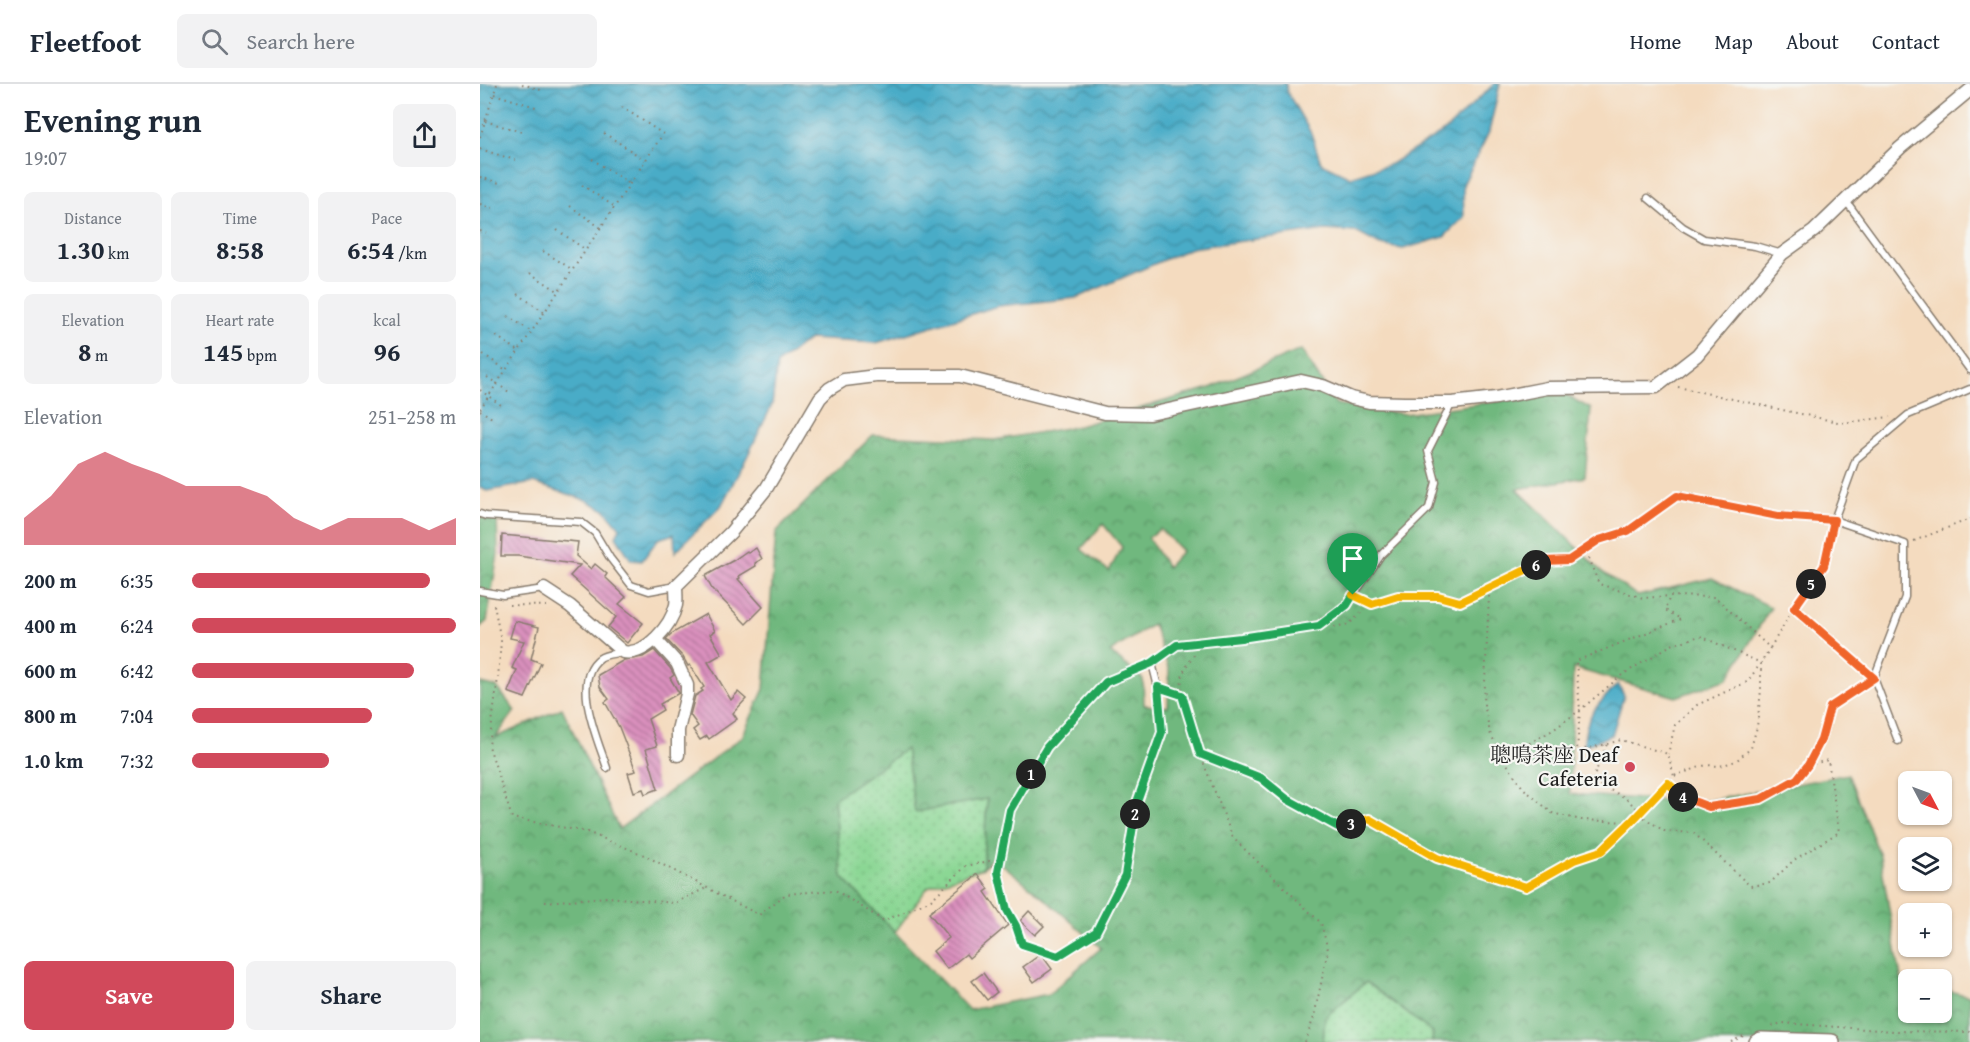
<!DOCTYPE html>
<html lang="en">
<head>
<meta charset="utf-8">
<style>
  :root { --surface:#fff; --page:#f2f2f3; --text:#1f2937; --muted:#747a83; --line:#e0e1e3; --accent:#d1495b }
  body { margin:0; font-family:"Gentium Book Plus","Noto Serif TC",serif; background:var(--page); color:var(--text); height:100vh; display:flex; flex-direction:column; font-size:22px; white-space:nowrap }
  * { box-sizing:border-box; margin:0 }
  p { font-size:20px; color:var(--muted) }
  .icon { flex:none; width:33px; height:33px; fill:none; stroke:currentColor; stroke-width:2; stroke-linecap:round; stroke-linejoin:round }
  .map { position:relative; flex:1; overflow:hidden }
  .drawer { display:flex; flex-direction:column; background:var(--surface); width:480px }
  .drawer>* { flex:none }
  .needle { width:39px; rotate:131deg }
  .controls { position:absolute; left:1418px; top:687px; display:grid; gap:12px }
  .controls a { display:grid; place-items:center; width:54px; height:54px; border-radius:9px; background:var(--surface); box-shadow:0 2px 4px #0004; font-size:30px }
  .pin { position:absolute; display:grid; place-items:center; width:51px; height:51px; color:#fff; margin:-62px -26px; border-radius:50% 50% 50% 0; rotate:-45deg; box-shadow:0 0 6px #0007 }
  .pin .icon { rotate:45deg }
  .km { position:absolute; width:30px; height:30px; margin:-15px; border-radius:50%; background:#222; color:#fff; font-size:16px; line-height:30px; text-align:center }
  .round { display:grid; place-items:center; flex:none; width:63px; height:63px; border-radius:9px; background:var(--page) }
  .overview { display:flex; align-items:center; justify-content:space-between; height:102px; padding:0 24px }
  h1 { font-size:33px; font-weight:700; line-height:45px }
  .stats { display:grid; grid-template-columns:repeat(3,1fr); gap:9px; height:102px; padding:6px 24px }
  .stats div { display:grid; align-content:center; border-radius:9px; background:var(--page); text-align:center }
  .stats b { font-size:26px; font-weight:700 }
  .stats small { font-size:16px; font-weight:400 }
  .stats p { font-size:16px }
  .chart { height:168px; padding:12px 24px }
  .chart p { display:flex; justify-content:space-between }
  .chart svg { width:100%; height:108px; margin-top:6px; fill:var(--accent); opacity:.7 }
  .action { display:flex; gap:12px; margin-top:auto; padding:12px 24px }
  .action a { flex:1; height:69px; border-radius:9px; background:var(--accent); color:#fff; font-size:24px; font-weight:700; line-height:69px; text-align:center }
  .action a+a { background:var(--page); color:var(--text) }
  ul { padding:0 24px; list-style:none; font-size:20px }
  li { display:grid; grid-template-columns:96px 72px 1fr; align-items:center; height:45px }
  li i { height:15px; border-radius:8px; background:var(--accent) }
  header { display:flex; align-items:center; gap:36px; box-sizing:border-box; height:84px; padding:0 30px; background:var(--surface); border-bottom:2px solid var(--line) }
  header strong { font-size:28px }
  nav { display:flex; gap:33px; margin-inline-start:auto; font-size:21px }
  .search { width:420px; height:54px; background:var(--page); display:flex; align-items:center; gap:15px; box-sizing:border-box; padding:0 21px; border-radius:9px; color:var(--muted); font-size:22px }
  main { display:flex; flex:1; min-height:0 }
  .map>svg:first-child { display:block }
  .grass { fill:url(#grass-dots); stroke:#547a58; stroke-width:1.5 }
  .forest { fill:url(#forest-crowns); stroke:#466a4d; stroke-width:1.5; fill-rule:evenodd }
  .water { fill:url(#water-waves); stroke:#326472; stroke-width:1.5 }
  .building { fill:url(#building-back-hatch) }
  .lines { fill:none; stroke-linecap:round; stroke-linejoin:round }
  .service-casing { stroke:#887c6e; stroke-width:9 }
  .minor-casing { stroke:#887c6e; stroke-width:15 }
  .tertiary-casing { stroke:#887c6e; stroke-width:18 }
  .path { stroke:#887c6e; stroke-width:2; stroke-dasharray:1.5 4.5; stroke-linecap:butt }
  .service { stroke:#fff; stroke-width:6 }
  .minor { stroke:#fff; stroke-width:12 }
  .tertiary { stroke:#fff; stroke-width:15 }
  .split-1-casing { stroke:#fff; stroke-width:12 }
  .split-2-casing { stroke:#fff; stroke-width:12 }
  .split-3-casing { stroke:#fff; stroke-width:12 }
  .split-4-casing { stroke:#fff; stroke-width:12 }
  .split-5-casing { stroke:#fff; stroke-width:12 }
  .split-6-casing { stroke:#fff; stroke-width:12 }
  .split-7-casing { stroke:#fff; stroke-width:12 }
  .split-1 { stroke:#22a559; stroke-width:8 }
  .split-2 { stroke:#22a559; stroke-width:8 }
  .split-3 { stroke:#22a559; stroke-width:8 }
  .split-4 { stroke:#f5b400; stroke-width:8 }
  .split-5 { stroke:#f0652b; stroke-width:8 }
  .split-6 { stroke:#f0652b; stroke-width:8 }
  .split-7 { stroke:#f5b400; stroke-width:8 }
  .poi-dot { fill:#d1495b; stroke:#f6f6f2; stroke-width:2 }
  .labels { text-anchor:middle; stroke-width:4.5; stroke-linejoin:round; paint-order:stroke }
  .poi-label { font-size:21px; fill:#1c1c1c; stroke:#f6f6f2; text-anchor:end }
</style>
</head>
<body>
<header>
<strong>Fleetfoot</strong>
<div class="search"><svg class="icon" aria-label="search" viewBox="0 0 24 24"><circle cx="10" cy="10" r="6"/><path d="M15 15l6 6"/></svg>Search here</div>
<nav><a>Home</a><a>Map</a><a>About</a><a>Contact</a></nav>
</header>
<main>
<section class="drawer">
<div class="overview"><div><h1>Evening run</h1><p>19:07</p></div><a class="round"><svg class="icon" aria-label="share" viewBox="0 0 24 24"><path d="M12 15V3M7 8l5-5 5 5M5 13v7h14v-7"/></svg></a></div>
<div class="stats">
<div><p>Distance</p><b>1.30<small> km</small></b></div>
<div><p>Time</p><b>8:58</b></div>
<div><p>Pace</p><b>6:54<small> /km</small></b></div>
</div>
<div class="stats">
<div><p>Elevation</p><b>8<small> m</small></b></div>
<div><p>Heart rate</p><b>145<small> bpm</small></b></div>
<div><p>kcal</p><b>96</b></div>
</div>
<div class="chart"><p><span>Elevation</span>251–258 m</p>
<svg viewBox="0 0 160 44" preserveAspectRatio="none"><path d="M0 44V33L10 24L20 11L30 6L40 11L50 15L60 20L70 20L80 20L90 24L100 33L110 38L120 33L130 33L140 33L150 38L160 33V44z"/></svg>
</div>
<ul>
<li><b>200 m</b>6:35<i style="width:90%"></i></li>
<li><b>400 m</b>6:24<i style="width:100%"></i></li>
<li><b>600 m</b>6:42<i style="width:84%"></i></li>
<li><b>800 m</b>7:04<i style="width:68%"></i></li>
<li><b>1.0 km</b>7:32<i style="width:52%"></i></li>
</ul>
<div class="action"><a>Save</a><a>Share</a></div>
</section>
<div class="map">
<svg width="1490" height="958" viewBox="0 0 1490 958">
  <defs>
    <pattern id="grass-dots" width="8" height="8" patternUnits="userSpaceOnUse" patternTransform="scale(1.5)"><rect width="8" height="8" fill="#8bd794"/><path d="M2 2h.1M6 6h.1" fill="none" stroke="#77b87f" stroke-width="1.8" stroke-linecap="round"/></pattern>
    <pattern id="forest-crowns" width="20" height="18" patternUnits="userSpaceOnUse" patternTransform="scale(1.5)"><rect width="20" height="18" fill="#70b87e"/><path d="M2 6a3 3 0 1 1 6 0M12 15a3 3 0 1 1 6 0" fill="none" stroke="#5b9566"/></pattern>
    <pattern id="water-waves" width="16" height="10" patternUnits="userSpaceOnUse" patternTransform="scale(1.5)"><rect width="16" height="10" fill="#48acc7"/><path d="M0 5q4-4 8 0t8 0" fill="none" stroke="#3b8ba1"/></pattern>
    <pattern id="building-back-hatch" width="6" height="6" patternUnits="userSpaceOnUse" patternTransform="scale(1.5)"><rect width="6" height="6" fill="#da90bd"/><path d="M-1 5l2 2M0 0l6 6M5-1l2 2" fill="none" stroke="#b07599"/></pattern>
  </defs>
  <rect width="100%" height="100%" fill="#f6f6f2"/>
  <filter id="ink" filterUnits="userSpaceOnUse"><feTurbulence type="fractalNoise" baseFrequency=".0167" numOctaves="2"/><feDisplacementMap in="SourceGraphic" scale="12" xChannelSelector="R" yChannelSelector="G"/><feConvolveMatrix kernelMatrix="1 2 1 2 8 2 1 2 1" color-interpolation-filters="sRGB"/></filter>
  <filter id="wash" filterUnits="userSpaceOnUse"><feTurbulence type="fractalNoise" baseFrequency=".008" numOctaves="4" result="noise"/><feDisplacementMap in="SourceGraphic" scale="24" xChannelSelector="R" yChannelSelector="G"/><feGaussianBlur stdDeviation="1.35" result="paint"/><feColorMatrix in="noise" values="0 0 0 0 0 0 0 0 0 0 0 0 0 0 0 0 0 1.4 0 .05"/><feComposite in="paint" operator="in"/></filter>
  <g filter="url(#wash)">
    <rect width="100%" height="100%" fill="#f4dbbf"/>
    <!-- grass -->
    <g class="grass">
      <path d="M 426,665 L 507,715 L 503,784 L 448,803 L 415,848 L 362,793 L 353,715 Z"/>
      <path d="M 886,898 L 953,949 L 952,958 L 843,958 L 845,933 Z"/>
    </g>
    <!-- forest -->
    <g class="forest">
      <path d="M 821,266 L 856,320 L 925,330 L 1081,308 L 1111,325 L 1105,393 L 1037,405 L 1121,487 L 1158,512 L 1232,494 L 1291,523 L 1248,595 L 1196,613 L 1093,584 L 1090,710 L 1217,719 L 1368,690 L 1400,772 L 1421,895 L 1428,897 L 1428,928 L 1461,928 L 1461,905 L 1490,912 L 1490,958 L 952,958 L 953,949 L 886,898 L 845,933 L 843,958 L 0,958 L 0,599 L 17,603 L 35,627 L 15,654 L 82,624 L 139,745 L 262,653 L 284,605 L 296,448 L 393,351 L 514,356 L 599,342 L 730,304 ZM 623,440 L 642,463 L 629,487 L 601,465 ZM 680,445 L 702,467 L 687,483 L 668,454 ZM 673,540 L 689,586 L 688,623 L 664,621 L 663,595 L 630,568 ZM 426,665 L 435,728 L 507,715 L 503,784 L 513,773 L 563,813 L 621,864 L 569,910 L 489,926 L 362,793 L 354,715 Z"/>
      <path d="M 17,433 L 18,470 L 7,537 L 0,543 L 0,434 Z"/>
    </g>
    <!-- water -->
    <g class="water">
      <path d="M 0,0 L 806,0 L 807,8 L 831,49 L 841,79 L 870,93 L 911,80 L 966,46 L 1014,0 L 1020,0 L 1009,48 L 983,101 L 984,133 L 964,153 L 923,165 L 900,161 L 876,148 L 845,146 L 711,164 L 596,214 L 518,222 L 396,259 L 329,255 L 297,280 L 292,321 L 268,371 L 241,422 L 195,468 L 194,450 L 178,455 L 162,477 L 151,476 L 136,452 L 140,444 L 125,426 L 106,416 L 53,399 L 7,407 L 0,404 Z"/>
      <path d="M 1138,600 L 1144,611 L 1132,651 L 1104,662 C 1104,632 1118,620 1138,600 Z"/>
    </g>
    <g id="blocks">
      <!-- building -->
      <g class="building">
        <path d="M 22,451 L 98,458 L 96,472 L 111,485 L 115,480 L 127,490 L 125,493 L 146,513 L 139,520 L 163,539 L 147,559 L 128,543 L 136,533 L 90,492 L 100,481 L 38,472 L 21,472 Z"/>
        <path d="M 276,464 L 282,475 L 275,479 L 276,482 L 259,492 L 260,494 L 258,495 L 283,523 L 266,540 L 232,505 L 225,492 L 254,476 L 267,467 L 268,469 Z"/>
        <path d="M 226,530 L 235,547 L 230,550 L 242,570 L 228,578 L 251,616 L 258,608 L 266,615 L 253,629 L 257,635 L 229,655 L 227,652 L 220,656 L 213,646 L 218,642 L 210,631 L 215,612 L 223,607 L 221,605 L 224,603 L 210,581 L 208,582 L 203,573 L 186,555 L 191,550 Z"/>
        <path d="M 35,537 L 59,543 L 51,575 L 61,579 L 45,614 L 28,608 L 37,586 L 32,584 L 44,557 L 30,554 Z"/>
        <path d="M 174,566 L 190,584 L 194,591 L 190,594 L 199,609 L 180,620 L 183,626 L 168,635 L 177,662 L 166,665 L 178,705 L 165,710 L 163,705 L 154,708 L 148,689 L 156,687 L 139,643 L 125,618 L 129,615 L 120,603 L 118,591 L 144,576 L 163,573 Z"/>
        <path d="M 498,790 L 509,805 L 505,808 L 528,841 L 489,874 L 486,870 L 467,885 L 453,867 L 469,854 L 449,829 Z"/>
        <path d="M 549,827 L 564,842 L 555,851 L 540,837 Z"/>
        <path d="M 561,870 L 572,885 L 554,898 L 543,883 Z"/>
        <path d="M 503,889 L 517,908 L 507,916 L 492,897 Z"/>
      </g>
    </g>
  </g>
  <g filter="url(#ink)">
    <use href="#blocks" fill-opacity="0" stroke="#887c6e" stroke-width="1.5"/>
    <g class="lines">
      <defs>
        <g id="service">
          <path d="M 1168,114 L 1203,143 L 1224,155 L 1275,162 L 1302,170"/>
          <path d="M 1366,117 L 1490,286"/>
          <path d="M 0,430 L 6,432 L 101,438 L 115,449 L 130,474 L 151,501 L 169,507 L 196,502"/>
          <path d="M 0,507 L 23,511 L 64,505"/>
          <path d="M 873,511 L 892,520 L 918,512 L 958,512 L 980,517 L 1064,477 L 1089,476 L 1119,456 L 1148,447 L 1197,412 L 1298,432 L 1354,436"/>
          <path d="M 1418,657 L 1394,594 L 1425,513 L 1425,460 L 1354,436 L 1376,375 L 1428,331 L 1490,305"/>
          <path d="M 127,684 C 118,656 90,596 120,574 C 125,570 136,570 142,568"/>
          <path d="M 616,848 L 645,791 L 657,718 L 682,648 L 678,603 L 672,579 L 697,561 L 761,554 L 839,541 L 867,521 L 901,471 L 949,424 L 956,398 L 948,367 L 972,319"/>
        </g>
        <g id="minor">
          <path d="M 64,505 L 90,522 L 143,568 C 166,572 191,542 196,521 C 197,516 196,508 196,502 L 251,448 L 286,405 L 340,314 L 349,305 L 364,296 L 396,292 L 480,292 L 625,329 L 670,330 L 821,297 L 843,302 L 871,314 L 889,318 L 924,319 L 972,319 L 1016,314 L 1067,304 L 1176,303 L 1217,271 L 1302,170 L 1334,147 L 1420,64 L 1490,6"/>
          <path d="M 175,555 L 197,579 L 207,601 L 207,610 L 198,646 L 198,671"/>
        </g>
        <path id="tertiary" d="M 1277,958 L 1281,956 L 1352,958"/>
      </defs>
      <!-- service casing -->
      <use href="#service" class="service-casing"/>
      <!-- minor casing -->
      <use href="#minor" class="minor-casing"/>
      <!-- tertiary casing -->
      <use href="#tertiary" class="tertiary-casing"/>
      <!-- path -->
      <g class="path">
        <path d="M 42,0 L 64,7"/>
        <path d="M 14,10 L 59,24"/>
        <path d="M 142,23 L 183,50"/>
        <path d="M 5,37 L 45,49"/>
        <path d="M 124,49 L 165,76"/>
        <path d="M 0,53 L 17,0"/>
        <path d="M 0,65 L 35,76"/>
        <path d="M 112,75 L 150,100"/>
        <path d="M 0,93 L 23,100"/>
        <path d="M 102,101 L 135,123"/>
        <path d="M 0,120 L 16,125"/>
        <path d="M 90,122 L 121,144"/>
        <path d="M 77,146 L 106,166"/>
        <path d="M 0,147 L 6,149"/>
        <path d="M 63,167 L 93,186"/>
        <path d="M 50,189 L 78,207"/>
        <path d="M 38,210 L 64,228"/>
        <path d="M 28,232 L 52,248"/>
        <path d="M 16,252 L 39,267"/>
        <path d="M 3,270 L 26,286"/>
        <path d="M 7,293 L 29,308"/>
        <path d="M 1198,303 L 1362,339 L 1410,333"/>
        <path d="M 0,306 L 21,321"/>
        <path d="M 0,325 L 185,47"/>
        <path d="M 0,326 L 12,334"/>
        <path d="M 1434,457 L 1490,435"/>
        <path d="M 1108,474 L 1119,500 L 1163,514 L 1190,512"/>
        <path d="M 1009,512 L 1004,620 L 1010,649 L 1023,674 L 1043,704 L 1072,729 L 1101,736 L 1151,738 L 1194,692 L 1226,681 L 1240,682 L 1256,677 L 1271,664 L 1277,643 L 1281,606 L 1281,579 L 1290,564"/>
        <path d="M 14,521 L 21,557 L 18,594 L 9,662 L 32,734 L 107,748 L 164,771 L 279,831 L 306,810 L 355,806 L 404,837 L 451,816 L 486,782 L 509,777 L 518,788 L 527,826 L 536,842 L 542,859 L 578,872 L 608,853"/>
        <path d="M 29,521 L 66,522"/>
        <path d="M 1314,524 L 1387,587"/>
        <path d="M 854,543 L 869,540 L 885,526"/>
        <path d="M 686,606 L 702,611 L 720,670"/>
        <path d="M 702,611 C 700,590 704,585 716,568"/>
        <path d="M 1127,660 L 1141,656 L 1188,670 L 1194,692"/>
        <path d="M 1023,674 L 1073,646 L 1100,626 L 1142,591 L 1191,561 L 1220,552 L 1281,579 L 1267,598 L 1217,621 L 1195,641 L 1188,670"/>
        <path d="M 1188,699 L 1202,712 L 1229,723 L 1281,715 L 1317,695 L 1328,681 L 1341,656 L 1350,623 L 1387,598"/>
        <path d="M 1161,728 L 1144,713 L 1112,697 L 1127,660 L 1097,667 L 1100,626 L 1096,577 L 1201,535 L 1185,526 L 1190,512 L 1235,513 L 1290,564 L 1314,524 L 1344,482 L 1352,445"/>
        <path d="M 1159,730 L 1184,747 L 1214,749 L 1270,802 L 1290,799 L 1314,776 L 1359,748 L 1348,676 L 1329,681"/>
        <path d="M 518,788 L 530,726 L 568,663 L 626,598 L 664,582"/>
        <path d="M 65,818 L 127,813 L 195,819 L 226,804"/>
        <path d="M 1292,942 L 1302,939 L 1414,947 L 1490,948"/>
        <path d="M 825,958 L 834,933 L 848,866 L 841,839 L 753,754 L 720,670 L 781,694 L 807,715 L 858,743 L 889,735 L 957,774 L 1046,803 L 1094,776 L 1121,767 L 1151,738"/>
        <path d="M 1251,958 L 1265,951"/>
      </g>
      <!-- service -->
      <use href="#service" class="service"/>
      <!-- minor -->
      <use href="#minor" class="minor"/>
      <!-- tertiary -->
      <use href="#tertiary" class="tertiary"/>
    </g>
  </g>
  <g class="lines" filter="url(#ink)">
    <defs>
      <path id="split-1" d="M 551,690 L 567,663 L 626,598 L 672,579 L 697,561 L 761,554 L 839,542 L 867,521 L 873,511"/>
      <path id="split-2" d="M 551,690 L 530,726 L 518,788 L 527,826 L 536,842 L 542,860 L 578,872 L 616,848 L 645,791 L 655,730"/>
      <path id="split-3" d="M 655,730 L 657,718 L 682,648 L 678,603 L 702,611 L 720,670 L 781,694 L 807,715 L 858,743 L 871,740"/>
      <path id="split-4" d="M 871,740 L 889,735 L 957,774 L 1046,803 L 1094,776 L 1121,767 L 1151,738 L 1188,699 L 1203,713"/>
      <path id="split-5" d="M 1203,713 L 1229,723 L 1281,715 L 1317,695 L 1328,681 L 1341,656 L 1350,623 L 1394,594 L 1314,524 L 1331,500"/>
      <path id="split-6" d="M 1056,481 L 1064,477 L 1089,476 L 1119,456 L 1148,447 L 1197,412 L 1298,432 L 1354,436 L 1344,482 L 1331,500"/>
      <path id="split-7" d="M 873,511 L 892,520 L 918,512 L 958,512 L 980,518 L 1056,481"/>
    </defs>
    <!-- split-1 casing -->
    <use href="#split-1" class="split-1-casing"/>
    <!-- split-2 casing -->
    <use href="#split-2" class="split-2-casing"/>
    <!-- split-3 casing -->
    <use href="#split-3" class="split-3-casing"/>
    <!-- split-4 casing -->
    <use href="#split-4" class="split-4-casing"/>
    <!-- split-5 casing -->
    <use href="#split-5" class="split-5-casing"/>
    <!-- split-6 casing -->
    <use href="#split-6" class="split-6-casing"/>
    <!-- split-7 casing -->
    <use href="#split-7" class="split-7-casing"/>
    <!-- split-1 -->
    <use href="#split-1" class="split-1"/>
    <!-- split-2 -->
    <use href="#split-2" class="split-2"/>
    <!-- split-3 -->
    <use href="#split-3" class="split-3"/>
    <!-- split-4 -->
    <use href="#split-4" class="split-4"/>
    <!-- split-5 -->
    <use href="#split-5" class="split-5"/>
    <!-- split-6 -->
    <use href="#split-6" class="split-6"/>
    <!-- split-7 -->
    <use href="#split-7" class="split-7"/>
  </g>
  <!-- markers -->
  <circle class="poi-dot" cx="1150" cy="683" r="6"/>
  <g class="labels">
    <!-- poi labels -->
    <g class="poi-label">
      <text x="1138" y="678">聰鳴茶座 Deaf<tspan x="1138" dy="24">Cafeteria</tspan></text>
    </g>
  </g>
</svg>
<div class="controls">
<a><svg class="needle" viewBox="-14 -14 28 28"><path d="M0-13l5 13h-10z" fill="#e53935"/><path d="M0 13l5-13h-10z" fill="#747a83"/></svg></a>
<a><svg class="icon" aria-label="layers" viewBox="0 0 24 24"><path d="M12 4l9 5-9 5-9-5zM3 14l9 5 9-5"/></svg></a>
<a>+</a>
<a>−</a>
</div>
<div class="pin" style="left:873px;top:511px;background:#1e9e55"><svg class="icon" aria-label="arrive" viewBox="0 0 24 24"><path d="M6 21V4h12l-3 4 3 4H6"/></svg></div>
<b class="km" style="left:551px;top:690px">1</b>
<b class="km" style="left:655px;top:730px">2</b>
<b class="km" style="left:871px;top:740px">3</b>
<b class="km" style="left:1203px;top:713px">4</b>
<b class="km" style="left:1331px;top:500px">5</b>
<b class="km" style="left:1056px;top:481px">6</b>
</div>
</main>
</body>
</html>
